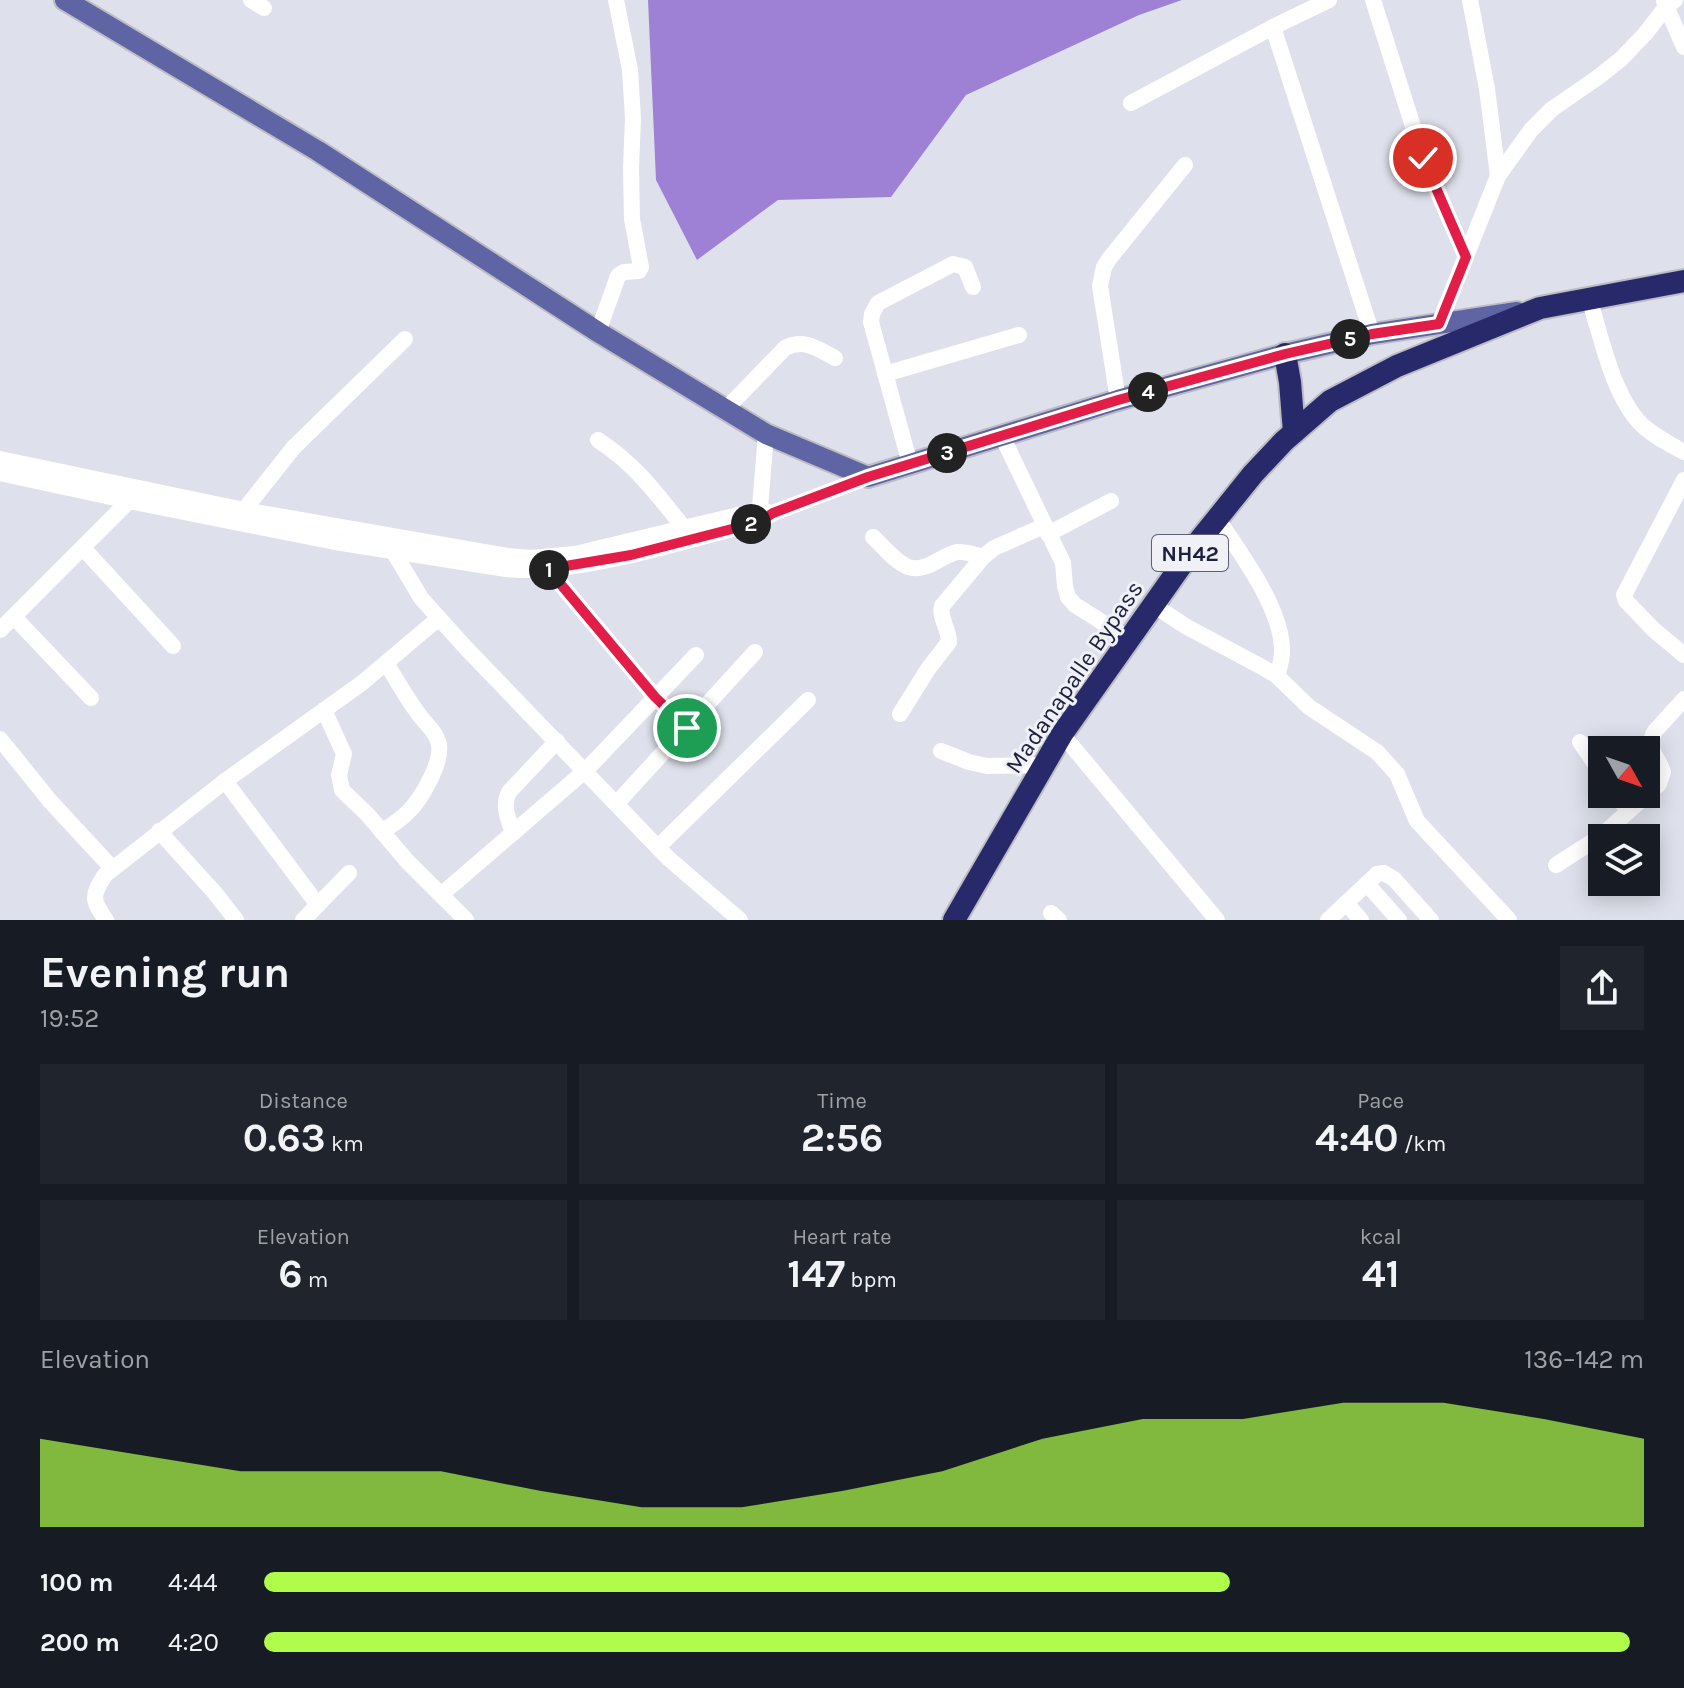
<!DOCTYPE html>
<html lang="en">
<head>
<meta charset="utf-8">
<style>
  :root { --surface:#171b24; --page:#20242c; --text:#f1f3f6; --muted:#9ea1a6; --accent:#affc4b }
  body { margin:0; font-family:Karla,sans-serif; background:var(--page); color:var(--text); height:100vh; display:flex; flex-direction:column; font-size:30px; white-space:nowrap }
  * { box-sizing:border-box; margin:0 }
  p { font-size:26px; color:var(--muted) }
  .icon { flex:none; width:44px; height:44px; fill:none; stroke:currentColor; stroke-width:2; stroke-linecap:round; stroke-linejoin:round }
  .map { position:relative; height:920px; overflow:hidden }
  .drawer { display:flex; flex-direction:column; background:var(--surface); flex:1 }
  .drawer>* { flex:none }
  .needle { width:52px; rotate:130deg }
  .controls { position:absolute; left:1588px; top:736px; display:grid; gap:16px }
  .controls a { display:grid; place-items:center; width:72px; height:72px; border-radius:0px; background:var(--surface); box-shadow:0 4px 20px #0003; font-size:40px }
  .pin { position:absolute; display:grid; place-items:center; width:68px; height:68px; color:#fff; margin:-34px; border:4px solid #fff; border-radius:50%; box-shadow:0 2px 8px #0007 }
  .km { position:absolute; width:40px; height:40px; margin:-20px; border-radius:50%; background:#222; color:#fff; font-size:22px; line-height:40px; text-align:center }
  .round { display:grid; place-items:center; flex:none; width:84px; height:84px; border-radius:0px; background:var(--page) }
  .head { display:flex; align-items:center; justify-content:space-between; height:136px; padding:0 40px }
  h1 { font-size:44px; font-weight:700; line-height:60px }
  .figures { display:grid; grid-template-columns:repeat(3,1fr); gap:12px; height:136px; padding:8px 40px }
  .figures div { display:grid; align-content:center; border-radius:0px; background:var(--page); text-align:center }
  .figures b { font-size:40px; font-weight:700 }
  .figures small { font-size:22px; font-weight:400 }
  .figures p { font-size:22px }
  .chart { height:224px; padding:16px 40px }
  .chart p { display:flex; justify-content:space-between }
  .chart svg { width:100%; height:144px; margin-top:8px; fill:var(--accent); opacity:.7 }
  ul { padding:0 40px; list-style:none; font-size:26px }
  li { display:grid; grid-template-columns:128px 96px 1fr; align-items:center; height:60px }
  li i { height:20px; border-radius:10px; background:var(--accent) }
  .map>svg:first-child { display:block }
  .water { fill:#9e81d5 }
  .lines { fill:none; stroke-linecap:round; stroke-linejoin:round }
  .major-casing { stroke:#bcbcc4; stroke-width:24 }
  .highway-casing { stroke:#bcbcc4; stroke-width:26 }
  .minor { stroke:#fff; stroke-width:16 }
  .major { stroke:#5f64a4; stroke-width:20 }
  .highway { stroke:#28296a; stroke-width:22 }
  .route-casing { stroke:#fff; stroke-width:16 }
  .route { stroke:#e11d48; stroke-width:10 }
  .labels { text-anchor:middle; stroke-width:6; stroke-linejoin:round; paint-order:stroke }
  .shield { fill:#eff1f7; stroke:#5d5f74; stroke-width:2 }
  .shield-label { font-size:22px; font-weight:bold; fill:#1e213c }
  .street-label { font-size:24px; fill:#1e213c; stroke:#eff1f7 }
</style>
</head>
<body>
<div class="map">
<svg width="1684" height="920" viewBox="0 0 1684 920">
  <rect width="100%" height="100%" fill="#dee1eb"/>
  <!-- water -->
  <path class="water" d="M 648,0 L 1182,0 L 1139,15 L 966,95 L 891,197 L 778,200 L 697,260 L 656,180 Z"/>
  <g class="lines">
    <defs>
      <path id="major" d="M 65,0 L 318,151 L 598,332 L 766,434 L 868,477 L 1118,400 L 1285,354 L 1372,334 L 1517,312"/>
      <g id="highway">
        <path d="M 1285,354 L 1290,382 L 1294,432"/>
        <path d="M 954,920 L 1062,734 L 1195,546 L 1253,474 L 1284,441 L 1330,401 L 1397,366 L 1540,308 L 1684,281"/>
      </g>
    </defs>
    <!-- major casing -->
    <use href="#major" class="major-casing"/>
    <!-- highway casing -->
    <use href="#highway" class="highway-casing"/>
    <!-- minor -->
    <g class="minor">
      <path d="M 251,0 L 264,8"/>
      <path d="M 1373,0 L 1423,158 L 1466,257"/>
      <path d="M 1470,0 L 1487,89 L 1498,176"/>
      <path d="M 1664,1 L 1684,47"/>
      <path d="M 1273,27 L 1372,334"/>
      <path d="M 1131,103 L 1273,27 L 1329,0"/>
      <path d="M 1589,298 C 1601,336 1613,397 1642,425 C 1654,436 1669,444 1684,452"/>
      <path d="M 1439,324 L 1498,176 L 1531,130 L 1552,109 L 1597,78 L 1621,59 L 1645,34 L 1666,7 L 1675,0"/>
      <path d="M 598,332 L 618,276 L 624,272 L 639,271 L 641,267 L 632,219 L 631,168 L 633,118 L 630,70 L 616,0"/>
      <path d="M 885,374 L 1019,335"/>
      <path d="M 1118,400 L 1100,286 L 1104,267 L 1109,259 L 1185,165"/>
      <path d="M 726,409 L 785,348 C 804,338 818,349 835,358"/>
      <path d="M 1002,436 L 1063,563 L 1065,586 L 1068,597 L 1075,605 L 1129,639"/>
      <path d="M 598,440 C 636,465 656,493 684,528"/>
      <path d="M 0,459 L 244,510 L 507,556 L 531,558 L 575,554 L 759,510 L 773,513"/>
      <path d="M 910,464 L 871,322 L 872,314 L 878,303 L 953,264 L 965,267 L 973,287"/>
      <path d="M 0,473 L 129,501 L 335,542 L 506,569 C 521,570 536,571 550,569 C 621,562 690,539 759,522 L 773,513 L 868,477"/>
      <path d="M 1684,480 L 1624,595 L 1626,601 L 1654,630 L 1684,655"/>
      <path d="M 244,510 L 294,447 L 405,339"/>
      <path d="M 1217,518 C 1240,553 1283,609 1282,652 C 1282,660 1279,669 1277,676"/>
      <path d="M 759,520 L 766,434"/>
      <path d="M 1048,534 L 1111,501"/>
      <path d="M 873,537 C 883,546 895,562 908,567 C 926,573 940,556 957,552 C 965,551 975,555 983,557"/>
      <path d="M 390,546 L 421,598 L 465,647 L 668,858 L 740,920"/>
      <path d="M 83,548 L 173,646"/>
      <path d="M 548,569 L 655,697 L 687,728"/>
      <path d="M 1153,605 L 1187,627 L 1262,667 L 1277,676 L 1309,707 L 1377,752 L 1397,774 L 1417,821 L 1509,920"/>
      <path d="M 14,617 L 91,698"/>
      <path d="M 0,630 L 133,497"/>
      <path d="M 324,710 L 344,754 L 339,775 L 342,790 L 368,815 L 407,861 L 466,920"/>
      <path d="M 900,714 L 928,669 L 949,642 C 949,629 939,618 942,606 L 983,557 L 994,548 L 1044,526"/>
      <path d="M 1062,734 L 1217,920"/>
      <path d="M 0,739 L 50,801 L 112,868"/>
      <path d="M 1580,742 L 1602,774"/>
      <path d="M 941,751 L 969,762 L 987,766 L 1043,765"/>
      <path d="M 225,781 L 318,905"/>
      <path d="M 1616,794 L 1628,811"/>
      <path d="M 617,803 L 755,652"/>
      <path d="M 159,831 L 215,893 L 236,920"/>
      <path d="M 382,832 C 390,826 400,820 407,813 C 421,800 445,759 438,741 C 435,731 426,724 420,716 C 407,699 397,681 386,663"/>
      <path d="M 513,833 C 508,818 502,806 509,792 L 557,741"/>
      <path d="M 658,847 L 808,700"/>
      <path d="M 1556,865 L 1601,836 L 1659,784 L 1663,772 C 1658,755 1644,749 1655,731 L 1684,699"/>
      <path d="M 1367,884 L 1399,920"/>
      <path d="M 442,894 L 586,770 L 696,655"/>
      <path d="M 1346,903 L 1361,920"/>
      <path d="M 1051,913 L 1059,920"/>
      <path d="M 106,920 C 92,900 91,896 105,875 L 225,781 L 362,683 L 439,618"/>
      <path d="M 303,920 L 349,873"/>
      <path d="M 1328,920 L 1377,874 L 1384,873 L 1394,879 L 1431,920"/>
    </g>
    <!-- major -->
    <use href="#major" class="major"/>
    <!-- highway -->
    <use href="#highway" class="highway"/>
  </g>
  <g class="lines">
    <defs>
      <path id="route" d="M 687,728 L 655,697 L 548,569 L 631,555 L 759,522 L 773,513 L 868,477 L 1118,400 L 1285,354 L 1372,334 L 1439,324 L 1466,257 L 1423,158"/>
    </defs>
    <!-- route casing -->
    <use href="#route" class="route-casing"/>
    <!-- route -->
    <use href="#route" class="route"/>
  </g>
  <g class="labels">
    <!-- shield labels -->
    <rect class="shield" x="1152" y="535" width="76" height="36" rx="6"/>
    <g class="shield-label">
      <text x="1190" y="561">NH42</text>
    </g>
    <!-- street labels -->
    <g class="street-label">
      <text transform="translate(1074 677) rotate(-56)" y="8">Madanapalle Bypass</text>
    </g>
  </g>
</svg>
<div class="controls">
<a><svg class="needle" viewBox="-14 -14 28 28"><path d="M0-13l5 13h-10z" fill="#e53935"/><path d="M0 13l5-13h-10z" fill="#9ea1a6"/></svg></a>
<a><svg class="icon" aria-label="layers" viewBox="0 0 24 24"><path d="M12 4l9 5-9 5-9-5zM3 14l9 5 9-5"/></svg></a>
</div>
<div class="pin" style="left:687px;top:728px;background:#1e9e55"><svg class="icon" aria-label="arrive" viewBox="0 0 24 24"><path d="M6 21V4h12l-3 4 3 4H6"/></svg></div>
<div class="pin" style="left:1423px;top:158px;background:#d93025"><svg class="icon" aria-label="check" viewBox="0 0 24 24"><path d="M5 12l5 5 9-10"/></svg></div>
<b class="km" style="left:549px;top:570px">1</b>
<b class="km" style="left:751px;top:524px">2</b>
<b class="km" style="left:947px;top:453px">3</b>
<b class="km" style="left:1148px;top:392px">4</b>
<b class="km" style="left:1350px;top:339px">5</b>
</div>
<section class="drawer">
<div class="head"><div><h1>Evening run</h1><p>19:52</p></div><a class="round"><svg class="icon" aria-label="share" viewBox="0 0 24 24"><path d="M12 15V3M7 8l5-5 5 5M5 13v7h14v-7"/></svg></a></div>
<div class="figures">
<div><p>Distance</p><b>0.63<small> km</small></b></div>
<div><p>Time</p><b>2:56</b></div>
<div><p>Pace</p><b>4:40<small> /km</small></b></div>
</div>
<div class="figures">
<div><p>Elevation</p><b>6<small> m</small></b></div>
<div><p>Heart rate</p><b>147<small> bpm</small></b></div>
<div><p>kcal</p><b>41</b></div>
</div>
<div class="chart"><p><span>Elevation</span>136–142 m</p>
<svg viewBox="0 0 160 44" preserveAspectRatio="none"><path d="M0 44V17L10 22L20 27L30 27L40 27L50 33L60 38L70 38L80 33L90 27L100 17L110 11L120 11L130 6L140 6L150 11L160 17V44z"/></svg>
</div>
<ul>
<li><b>100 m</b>4:44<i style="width:70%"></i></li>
<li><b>200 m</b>4:20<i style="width:99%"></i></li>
</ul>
</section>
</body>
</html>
